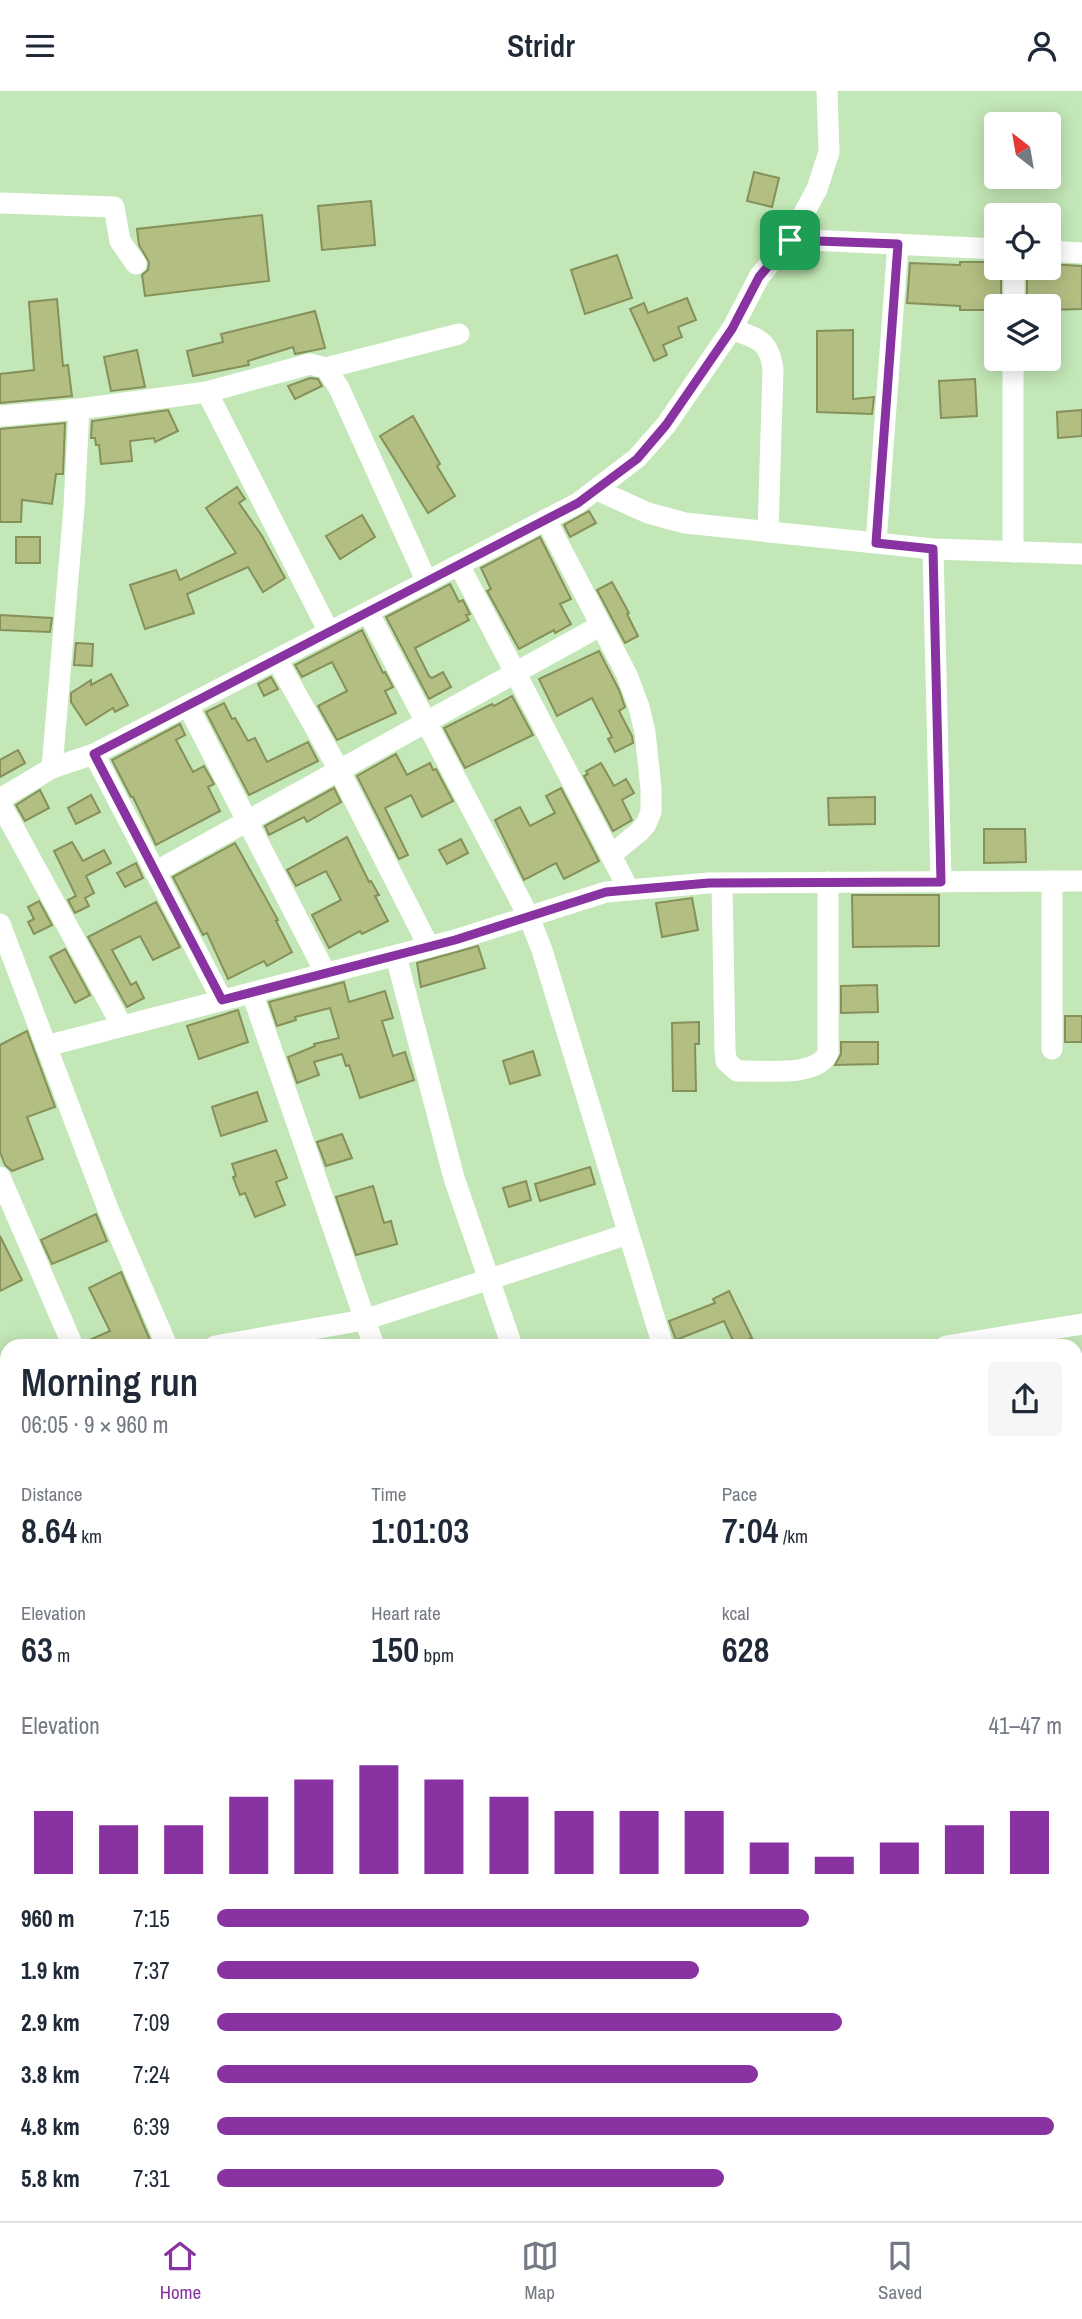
<!DOCTYPE html>
<html lang="en">
<head>
<meta charset="utf-8">
<style>
  :root { --surface:#fff; --page:#f6f6f7; --text:#1f2937; --muted:#747a83; --line:#e0e1e3; --accent:#8833a1 }
  body { margin:0; font-family:"Archivo Narrow",sans-serif; background:var(--page); color:var(--text); height:100vh; display:flex; flex-direction:column; font-size:26px; white-space:nowrap }
  * { box-sizing:border-box; margin:0 }
  p { font-size:23px; color:var(--muted) }
  .icon { flex:none; width:38px; height:38px; fill:none; stroke:currentColor; stroke-width:2; stroke-linecap:round; stroke-linejoin:round }
  .map { position:relative; flex:1; overflow:hidden }
  .details { position:absolute; left:0px; top:1248px; width:1083px; height:884px; display:flex; flex-direction:column; background:var(--surface); border-radius:21px 21px 0 0; box-shadow:0 4px 18px #0003 }
  .details>* { flex:none }
  .needle { width:46px; rotate:329deg }
  .controls { position:absolute; left:984px; top:21px; display:grid; gap:14px }
  .controls a { display:grid; place-items:center; width:77px; height:77px; border-radius:7px; background:var(--surface); box-shadow:0 4px 18px #0003; font-size:35px }
  .pin { position:absolute; display:grid; place-items:center; width:60px; height:60px; color:#fff; margin:-30px; border-radius:14px; box-shadow:0 4px 10px #0006 }
  .round { display:grid; place-items:center; flex:none; width:74px; height:74px; border-radius:7px; background:var(--page) }
  .head { display:flex; align-items:center; justify-content:space-between; height:119px; padding:0 21px }
  h1 { font-size:38px; font-weight:600; line-height:52px }
  .figures { display:grid; grid-template-columns:repeat(3,1fr); gap:10px; height:119px; padding:7px 21px }
  .figures div { display:grid; align-content:center }
  .figures b { font-size:35px; font-weight:600 }
  .figures small { font-size:19px; font-weight:400 }
  .figures p { font-size:19px }
  .chart { height:196px; padding:14px 21px }
  .chart p { display:flex; justify-content:space-between }
  .chart svg { width:100%; height:126px; margin-top:7px; stroke:var(--accent); stroke-width:6 }
  ul { padding:0 21px; list-style:none; font-size:23px }
  li { display:grid; grid-template-columns:112px 84px 1fr; align-items:center; height:52px }
  li i { height:18px; border-radius:9px; background:var(--accent) }
  header { display:flex; justify-content:space-between; align-items:center; height:91px; padding:0 21px; background:var(--surface); font-size:32px; font-weight:600 }
  .dock { display:flex; justify-content:space-around; align-items:center; height:98px; border-top:2px solid var(--line); background:var(--surface); font-size:19px; color:var(--muted) }
  .dock a { display:grid; justify-items:center; gap:4px }
  .dock .current { color:var(--accent) }
  .map>svg:first-child { display:block }
  .building { fill:#b2be82; stroke:#86905a; stroke-width:2 }
  .lines { fill:none; stroke-linecap:round; stroke-linejoin:round }
  .street { stroke:#fff; stroke-width:21 }
  .route-casing { stroke:#fff; stroke-width:14 }
  .route { stroke:#8833a1; stroke-width:9 }
</style>
</head>
<body>
<header><svg class="icon" aria-label="menu" viewBox="0 0 24 24"><path d="M4 6h16M4 12h16M4 18h16"/></svg>Stridr<svg class="icon" aria-label="person" viewBox="0 0 24 24"><circle cx="12" cy="8" r="4"/><path d="M4 21q1-7 8-7t8 7"/></svg></header>
<div class="map">
<svg width="1082" height="2130" viewBox="0 0 1082 2130">
  <rect width="100%" height="100%" fill="#c3e7b6"/>
  <!-- building -->
  <g class="building">
    <path d="M 754,81 L 779,87 L 772,116 L 747,110 Z"/>
    <path d="M 371,110 L 375,154 L 322,159 L 318,115 Z"/>
    <path d="M 262,124 L 269,190 L 145,205 L 142,184 L 148,179 L 149,171 L 139,154 L 137,138 Z"/>
    <path d="M 617,164 L 632,207 L 585,223 L 571,179 Z"/>
    <path d="M 960,171 L 996,171 L 996,177 L 1001,177 L 1001,215 L 996,215 L 996,219 L 960,219 L 960,215 L 907,212 L 910,172 L 960,174 Z"/>
    <path d="M 1048,173 L 1082,175 L 1082,218 L 1048,219 L 1048,215 L 1027,215 L 1027,177 L 1048,177 Z"/>
    <path d="M 687,207 L 696,229 L 678,236 L 682,246 L 663,254 L 667,264 L 654,270 L 630,218 L 644,212 L 648,222 Z"/>
    <path d="M 57,208 L 63,275 L 68,274 L 72,305 L 0,312 L 0,283 L 34,279 L 29,211 Z"/>
    <path d="M 315,220 L 325,257 L 295,263 L 293,256 L 248,270 L 249,274 L 193,285 L 187,260 L 223,251 L 221,243 Z"/>
    <path d="M 853,239 L 853,308 L 874,306 L 872,323 L 817,321 L 817,240 Z"/>
    <path d="M 137,259 L 145,296 L 111,300 L 104,266 Z"/>
    <path d="M 310,287 L 318,288 L 322,295 L 295,308 L 288,295 Z"/>
    <path d="M 975,288 L 977,325 L 941,327 L 939,290 Z"/>
    <path d="M 168,319 L 178,340 L 155,351 L 154,347 L 130,350 L 132,370 L 101,373 L 99,354 L 96,354 L 95,347 L 91,347 L 92,330 Z"/>
    <path d="M 1082,319 L 1082,345 L 1058,347 L 1057,321 Z"/>
    <path d="M 413,325 L 440,373 L 437,375 L 455,405 L 428,422 L 380,345 Z"/>
    <path d="M 65,332 L 63,383 L 56,383 L 52,413 L 22,409 L 21,431 L 0,431 L 0,338 Z"/>
    <path d="M 237,396 L 245,408 L 239,412 L 262,445 L 285,487 L 263,501 L 248,476 L 187,503 L 194,522 L 145,538 L 130,494 L 176,479 L 180,489 L 236,462 L 206,417 Z"/>
    <path d="M 589,420 L 596,432 L 570,446 L 564,434 Z"/>
    <path d="M 362,424 L 375,446 L 340,468 L 326,445 Z"/>
    <rect x="16" y="446" width="24" height="26"/>
    <path d="M 540,446 L 571,508 L 560,513 L 571,533 L 555,542 L 554,539 L 519,558 L 487,500 L 491,498 L 481,477 Z"/>
    <path d="M 612,491 L 629,522 L 627,523 L 638,545 L 625,552 L 597,499 Z"/>
    <path d="M 450,493 L 459,511 L 463,509 L 470,523 L 466,524 L 469,529 L 415,557 L 429,585 L 432,587 L 443,581 L 451,596 L 429,608 L 386,526 Z"/>
    <path d="M 0,524 L 52,527 L 50,541 L 0,539 Z"/>
    <path d="M 362,539 L 383,582 L 385,581 L 393,596 L 385,600 L 396,622 L 337,649 L 318,615 L 347,600 L 332,571 L 302,586 L 295,574 Z"/>
    <path d="M 76,552 L 93,553 L 92,575 L 74,574 Z"/>
    <path d="M 599,560 L 619,599 L 625,616 L 619,620 L 632,645 L 633,652 L 615,661 L 608,648 L 612,646 L 592,607 L 557,625 L 539,588 Z"/>
    <path d="M 111,583 L 128,614 L 115,621 L 113,617 L 86,634 L 71,611 L 71,602 L 91,589 L 91,594 Z"/>
    <path d="M 271,586 L 278,598 L 264,605 L 258,593 Z"/>
    <path d="M 512,605 L 533,644 L 465,677 L 444,637 L 492,613 L 494,615 Z"/>
    <path d="M 224,612 L 232,628 L 235,627 L 248,650 L 255,647 L 267,671 L 308,651 L 318,670 L 249,704 L 206,621 Z"/>
    <path d="M 180,633 L 185,644 L 176,649 L 193,681 L 204,675 L 214,693 L 208,696 L 220,720 L 156,754 L 133,706 L 131,706 L 112,669 Z"/>
    <path d="M 18,659 L 25,672 L 0,686 L 0,669 Z"/>
    <path d="M 396,663 L 407,684 L 430,672 L 433,679 L 436,678 L 453,710 L 422,726 L 411,704 L 385,717 L 408,764 L 399,768 L 357,685 Z"/>
    <path d="M 601,672 L 614,695 L 626,688 L 634,702 L 622,709 L 632,729 L 613,740 L 584,685 L 588,683 L 586,680 Z"/>
    <path d="M 334,697 L 341,711 L 307,731 L 304,726 L 269,744 L 265,735 Z"/>
    <path d="M 561,697 L 599,770 L 564,788 L 556,772 L 524,789 L 495,729 L 520,716 L 530,735 L 555,722 L 546,705 Z"/>
    <path d="M 40,699 L 49,717 L 25,730 L 16,714 Z"/>
    <path d="M 91,704 L 100,721 L 76,733 L 68,717 Z"/>
    <path d="M 875,706 L 875,733 L 829,734 L 828,707 Z"/>
    <path d="M 984,738 L 1025,738 L 1026,771 L 984,772 Z"/>
    <path d="M 347,746 L 369,791 L 371,790 L 379,804 L 375,805 L 388,830 L 362,843 L 360,840 L 329,857 L 312,824 L 341,809 L 326,780 L 296,795 L 287,779 Z"/>
    <path d="M 461,748 L 468,762 L 447,773 L 439,759 Z"/>
    <path d="M 72,751 L 83,770 L 104,759 L 111,772 L 86,785 L 94,802 L 85,807 L 89,815 L 75,822 L 68,809 L 76,805 L 54,760 Z"/>
    <path d="M 235,752 L 278,829 L 276,830 L 292,861 L 267,875 L 264,870 L 228,888 L 207,842 L 203,844 L 173,786 Z"/>
    <path d="M 136,772 L 143,787 L 125,796 L 117,782 Z"/>
    <path d="M 852,804 L 939,804 L 939,855 L 853,856 Z"/>
    <path d="M 692,807 L 698,839 L 662,846 L 656,812 Z"/>
    <path d="M 39,810 L 52,834 L 34,843 L 28,831 L 34,828 L 28,816 Z"/>
    <path d="M 156,811 L 180,856 L 153,869 L 140,845 L 112,859 L 131,894 L 136,891 L 144,907 L 127,916 L 88,846 Z"/>
    <path d="M 478,855 L 485,877 L 421,896 L 417,872 Z"/>
    <path d="M 65,858 L 90,904 L 75,912 L 50,866 Z"/>
    <path d="M 344,891 L 349,911 L 385,900 L 393,927 L 382,930 L 393,965 L 405,961 L 414,989 L 360,1007 L 349,974 L 346,975 L 342,963 L 314,971 L 319,984 L 297,992 L 288,966 L 315,955 L 314,953 L 339,947 L 330,917 L 295,926 L 296,929 L 277,935 L 269,911 Z"/>
    <path d="M 877,894 L 878,921 L 841,922 L 841,895 Z"/>
    <path d="M 238,919 L 248,951 L 199,968 L 187,935 Z"/>
    <rect x="1065" y="925" width="17" height="26"/>
    <path d="M 699,931 L 699,953 L 695,953 L 696,1000 L 673,1000 L 672,932 Z"/>
    <path d="M 27,940 L 55,1016 L 27,1026 L 43,1068 L 12,1080 L 5,1074 L 0,1061 L 0,954 Z"/>
    <path d="M 841,951 L 878,951 L 878,973 L 835,974 L 841,963 Z"/>
    <path d="M 533,960 L 540,984 L 510,993 L 503,970 Z"/>
    <path d="M 257,1001 L 267,1030 L 221,1045 L 212,1016 Z"/>
    <path d="M 342,1043 L 352,1067 L 326,1075 L 317,1051 Z"/>
    <path d="M 276,1059 L 287,1087 L 276,1091 L 285,1114 L 255,1126 L 245,1102 L 240,1104 L 233,1086 L 236,1085 L 232,1073 Z"/>
    <path d="M 590,1076 L 595,1093 L 540,1110 L 535,1093 Z"/>
    <path d="M 526,1090 L 531,1109 L 509,1116 L 503,1097 Z"/>
    <path d="M 373,1095 L 384,1132 L 391,1130 L 397,1153 L 356,1164 L 336,1106 Z"/>
    <path d="M 96,1123 L 107,1150 L 52,1173 L 41,1149 Z"/>
    <path d="M 0,1145 L 22,1189 L 0,1200 Z"/>
    <path d="M 121,1181 L 150,1249 L 137,1255 L 86,1255 L 85,1251 L 110,1240 L 89,1197 Z"/>
    <path d="M 729,1200 L 752,1247 L 735,1254 L 724,1230 L 676,1249 L 669,1230 L 715,1212 L 713,1208 Z"/>
  </g>
  <g class="lines">
    <!-- street -->
    <g class="street">
      <path d="M 0,112 L 114,116 L 120,150 L 136,173"/>
      <path d="M 790,148 L 996,158"/>
      <path d="M 1048,160 L 1082,162"/>
      <path d="M 1014,215 L 1014,177"/>
      <path d="M 732,238 C 757,248 769,248 773,278 L 768,441"/>
      <path d="M 326,277 L 459,243"/>
      <path d="M 207,301 L 329,541"/>
      <path d="M 0,325 L 79,318 L 207,301 L 310,273 L 326,277 L 339,297 L 427,491"/>
      <path d="M 597,399 L 648,422 L 685,432 L 933,458 L 1082,463"/>
      <path d="M 546,429 L 627,584 L 639,616 L 645,641 L 651,698 L 651,721 L 646,733 L 639,741 L 611,764"/>
      <path d="M 876,452 L 898,153"/>
      <path d="M 933,458 L 941,791"/>
      <path d="M 1013,461 L 1013,268"/>
      <path d="M 459,474 L 629,799"/>
      <path d="M 368,521 L 529,826 L 542,859 L 663,1255"/>
      <path d="M 277,569 L 339,679 L 429,856"/>
      <path d="M 188,615 L 326,883"/>
      <path d="M 94,663 L 222,909"/>
      <path d="M 52,677 L 74,416 L 79,318"/>
      <path d="M 0,708 L 52,677 L 94,663 L 578,412 L 637,367 L 666,334 L 732,238 L 759,186 L 790,148 L 817,98 L 829,61 L 827,0"/>
      <path d="M 0,712 L 122,935"/>
      <path d="M 155,781 L 600,535"/>
      <path d="M 722,792 L 725,959 L 726,970 L 737,980 C 762,979 817,987 828,962 L 828,791"/>
      <path d="M 0,833 L 108,1118 L 167,1255"/>
      <path d="M 396,865 L 454,1087 L 512,1255"/>
      <path d="M 252,902 L 374,1255"/>
      <path d="M 46,955 L 455,849 L 606,801 L 709,792 L 1082,790"/>
      <path d="M 1052,958 L 1052,790"/>
      <path d="M 0,1086 L 73,1255"/>
      <path d="M 215,1255 L 364,1229 L 628,1143"/>
      <path d="M 946,1255 L 1082,1233"/>
      <path d="M 0,1346 L 7,1365"/>
      <path d="M 1076,1548 L 1082,1561"/>
      <path d="M 0,1600 L 7,1598"/>
      <path d="M 0,1725 L 7,1746"/>
      <path d="M 0,1905 L 7,1903"/>
      <path d="M 1076,1905 L 1082,1902"/>
      <path d="M 132,2124 L 134,2130"/>
      <path d="M 268,2124 L 269,2130"/>
      <path d="M 890,2124 L 892,2130"/>
      <path d="M 417,2130 L 419,2124"/>
    </g>
  </g>
  <g class="lines">
    <defs>
      <path id="route" d="M 790,149 L 898,153 L 876,452 L 933,458 L 941,791 L 709,792 L 606,801 L 455,849 L 222,909 L 94,663 L 578,412 L 637,368 L 666,334 L 732,238 L 759,186 Z"/>
    </defs>
    <!-- route casing -->
    <use href="#route" class="route-casing"/>
    <!-- route -->
    <use href="#route" class="route"/>
  </g>
</svg>
<div class="controls">
<a><svg class="needle" viewBox="-14 -14 28 28"><path d="M0-13l5 13h-10z" fill="#e53935"/><path d="M0 13l5-13h-10z" fill="#747a83"/></svg></a>
<a><svg class="icon" aria-label="locate" viewBox="0 0 24 24"><circle cx="12" cy="12" r="6"/><path d="M12 2v4M12 18v4M2 12h4M18 12h4"/></svg></a>
<a><svg class="icon" aria-label="layers" viewBox="0 0 24 24"><path d="M12 4l9 5-9 5-9-5zM3 14l9 5 9-5"/></svg></a>
</div>
<div class="pin" style="left:790px;top:149px;background:#1e9e55"><svg class="icon" aria-label="arrive" viewBox="0 0 24 24"><path d="M6 21V4h12l-3 4 3 4H6"/></svg></div>
<section class="details">
<div class="head"><div><h1>Morning run</h1><p>06:05 · 9 × 960 m</p></div><a class="round"><svg class="icon" aria-label="share" viewBox="0 0 24 24"><path d="M12 15V3M7 8l5-5 5 5M5 13v7h14v-7"/></svg></a></div>
<div class="figures">
<div><p>Distance</p><b>8.64<small> km</small></b></div>
<div><p>Time</p><b>1:01:03</b></div>
<div><p>Pace</p><b>7:04<small> /km</small></b></div>
</div>
<div class="figures">
<div><p>Elevation</p><b>63<small> m</small></b></div>
<div><p>Heart rate</p><b>150<small> bpm</small></b></div>
<div><p>kcal</p><b>628</b></div>
</div>
<div class="chart"><p><span>Elevation</span>41–47 m</p>
<svg viewBox="0 0 160 44" preserveAspectRatio="none"><path d="M5 44V22M15 44V27M25 44V27M35 44V17M45 44V11M55 44V6M65 44V11M75 44V17M85 44V22M95 44V22M105 44V22M115 44V33M125 44V38M135 44V33M145 44V27M155 44V22"/></svg>
</div>
<ul>
<li><b>960 m</b>7:15<i style="width:70%"></i></li>
<li><b>1.9 km</b>7:37<i style="width:57%"></i></li>
<li><b>2.9 km</b>7:09<i style="width:74%"></i></li>
<li><b>3.8 km</b>7:24<i style="width:64%"></i></li>
<li><b>4.8 km</b>6:39<i style="width:99%"></i></li>
<li><b>5.8 km</b>7:31<i style="width:60%"></i></li>
</ul>
</section>
</div>
<nav class="dock">
<a class="current"><svg class="icon" aria-label="home" viewBox="0 0 24 24"><path d="M3 11l9-7 9 7M6 9v11h12V9"/></svg>Home</a>
<a><svg class="icon" aria-label="map" viewBox="0 0 24 24"><path d="M3 6l6-2 6 2 6-2v14l-6 2-6-2-6 2zM9 4v14M15 6v14"/></svg>Map</a>
<a><svg class="icon" aria-label="saved" viewBox="0 0 24 24"><path d="M7 4h10v16l-5-4-5 4z"/></svg>Saved</a>
</nav>
</body>
</html>
